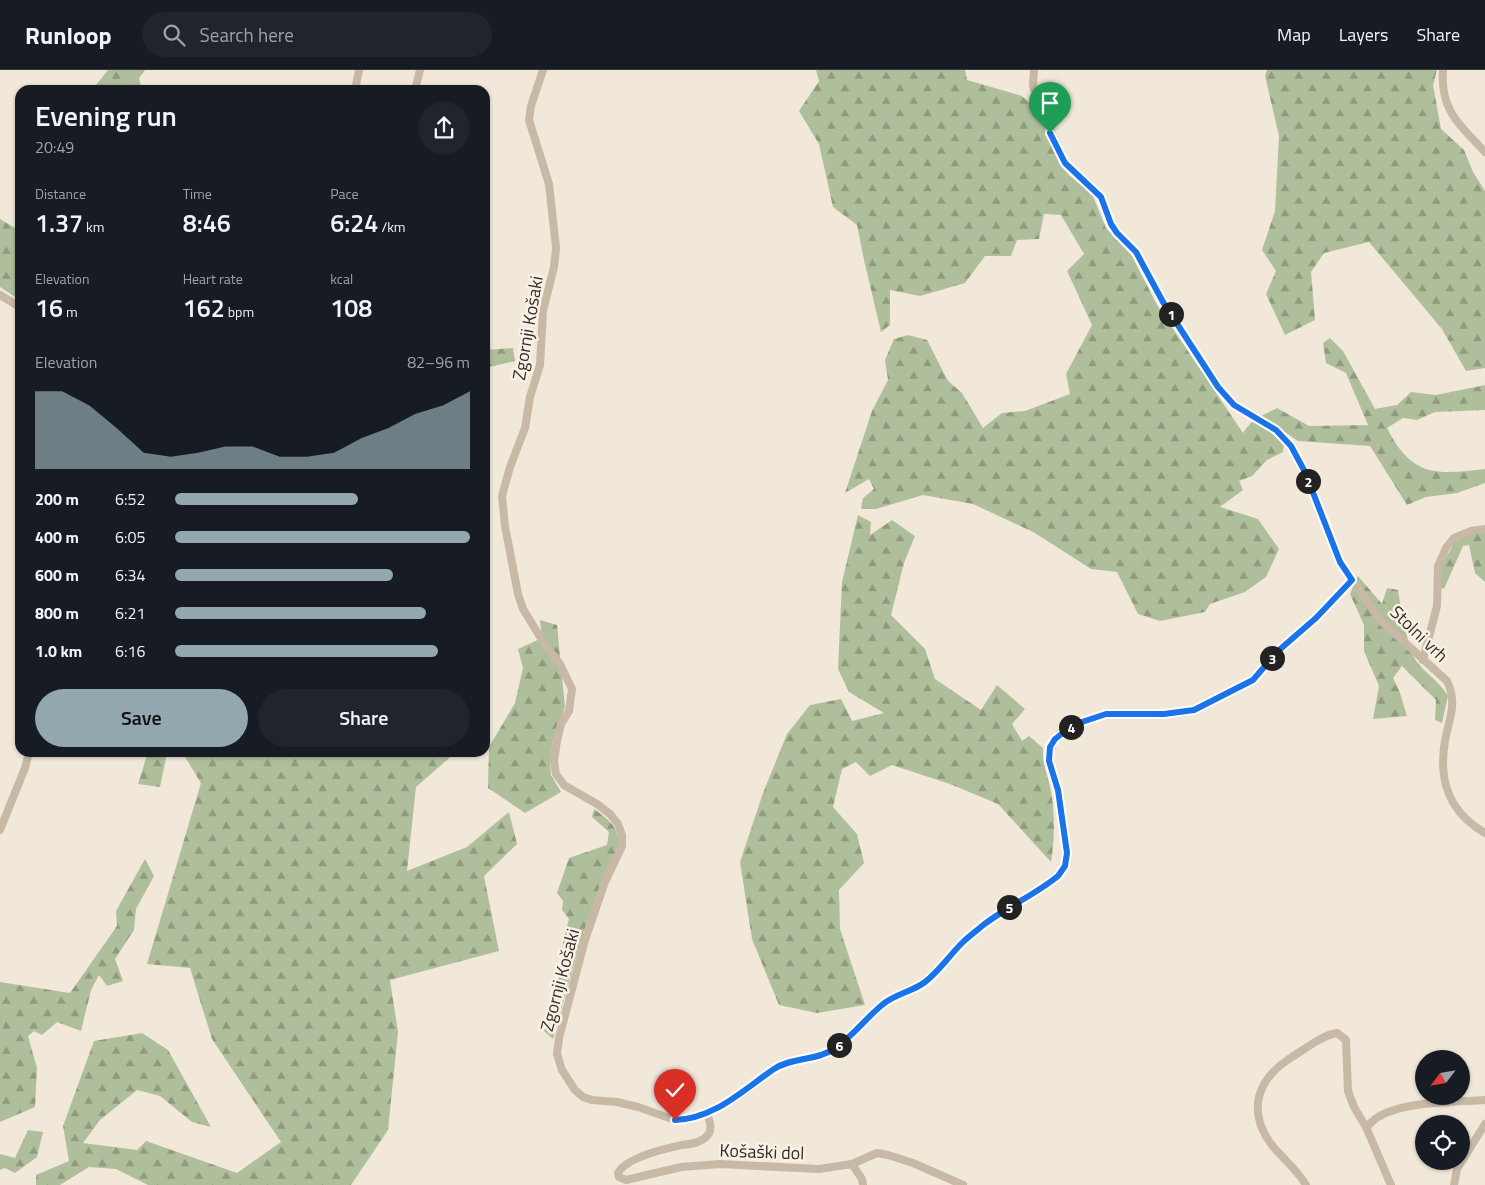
<!DOCTYPE html>
<html lang="en">
<head>
<meta charset="utf-8">
<style>
  :root { --surface:#171b24; --page:#20242c; --text:#f1f3f6; --muted:#9ea1a6; --line:#363941; --accent:#92a8ae }
  body { margin:0; font-family:"Titillium Web",sans-serif; background:var(--page); color:var(--text); height:100vh; display:flex; flex-direction:column; font-size:19px; white-space:nowrap }
  * { box-sizing:border-box; margin:0 }
  p { font-size:16px; color:var(--muted) }
  .icon { flex:none; width:28px; height:28px; fill:none; stroke:currentColor; stroke-width:2; stroke-linecap:round; stroke-linejoin:round }
  .map { position:relative; flex:1; overflow:hidden }
  .drawer { position:absolute; left:15px; top:15px; width:475px; height:672px; display:flex; flex-direction:column; background:var(--surface); border-radius:15px; box-shadow:0 1px 4px #0004 }
  .drawer>* { flex:none }
  .needle { width:32px; rotate:239deg }
  .tools { position:absolute; left:1415px; top:980px; display:grid; gap:10px }
  .tools a { display:grid; place-items:center; width:55px; height:55px; border-radius:50%; background:var(--surface); box-shadow:0 1px 4px #0004; font-size:25px }
  .pin { position:absolute; display:grid; place-items:center; width:42px; height:42px; color:#fff; margin:-51px -21px; border-radius:50% 50% 50% 0; rotate:-45deg; box-shadow:0 0 5px #0007 }
  .pin .icon { rotate:45deg }
  .km { position:absolute; width:25px; height:25px; margin:-12px; border-radius:50%; background:#222; color:#fff; font-size:14px; line-height:25px; text-align:center }
  .round { display:grid; place-items:center; flex:none; width:52px; height:52px; border-radius:26px; background:var(--page) }
  .summary { display:flex; align-items:center; justify-content:space-between; height:85px; padding:0 20px }
  h1 { font-size:28px; font-weight:600; line-height:38px }
  .stats { display:grid; grid-template-columns:repeat(3,1fr); gap:8px; height:85px; padding:5px 20px }
  .stats div { display:grid; align-content:center }
  .stats b { font-size:25px; font-weight:600 }
  .stats small { font-size:14px; font-weight:400 }
  .stats p { font-size:14px }
  .chart { height:140px; padding:10px 20px }
  .chart p { display:flex; justify-content:space-between }
  .chart svg { width:100%; height:90px; margin-top:5px; fill:var(--accent); opacity:.7 }
  .button { display:flex; gap:10px; margin-top:auto; padding:10px 20px }
  .button a { flex:1; height:58px; border-radius:30px; background:var(--accent); color:#111; font-size:20px; font-weight:600; line-height:58px; text-align:center }
  .button a+a { background:var(--page); color:var(--text) }
  ul { padding:0 20px; list-style:none; font-size:16px }
  li { display:grid; grid-template-columns:80px 60px 1fr; align-items:center; height:38px }
  li i { height:12px; border-radius:6px; background:var(--accent) }
  header { display:flex; align-items:center; gap:30px; box-sizing:border-box; height:70px; padding:0 25px; background:var(--surface); border-bottom:1px solid var(--line) }
  header strong { font-size:24px }
  nav { display:flex; gap:28px; margin-inline-start:auto; font-size:18px }
  .search { width:350px; height:45px; background:var(--page); display:flex; align-items:center; gap:12px; box-sizing:border-box; padding:0 18px; border-radius:28px; color:var(--muted); font-size:19px }
  .map>svg:first-child { display:block }
  .forest { fill:url(#forest-firs) }
  .lines { fill:none; stroke-linecap:round; stroke-linejoin:round }
  .minor { stroke:#c8b8a6; stroke-width:8 }
  .route-casing { stroke:#fff; stroke-width:10 }
  .route { stroke:#1a73e8; stroke-width:6 }
  .labels { text-anchor:middle; stroke-width:5; stroke-linejoin:round; paint-order:stroke }
  .street-label { font-size:18px; fill:#352c27; stroke:#f8f1e6 }
</style>
</head>
<body>
<header>
<strong>Runloop</strong>
<div class="search"><svg class="icon" aria-label="search" viewBox="0 0 24 24"><circle cx="10" cy="10" r="6"/><path d="M15 15l6 6"/></svg>Search here</div>
<nav><a>Map</a><a>Layers</a><a>Share</a></nav>
</header>
<div class="map">
<svg width="1485" height="1115" viewBox="0 0 1485 1115">
  <defs>
    <pattern id="forest-firs" width="22" height="20" patternUnits="userSpaceOnUse" patternTransform="scale(1.25)"><rect width="22" height="20" fill="#b0bf9b"/><path d="M5 1l3.5 6h-7zM16 11l3.5 6h-7z" fill="#909b7e"/></pattern>
  </defs>
  <rect width="100%" height="100%" fill="#f1e8da"/>
  <!-- forest -->
  <g class="forest">
    <path d="M 108,0 L 145,0 L 139,8 L 142,20 L 92,20 Z"/>
    <path d="M 816,0 L 965,0 L 967,10 L 1022,26 L 1037,40 L 1059,93 L 1069,105 L 1092,124 L 1106,158 L 1132,186 L 1157,235 L 1243,363 L 1253,350 L 1274,362 L 1284,374 L 1283,382 L 1267,390 L 1252,406 L 1239,411 L 1243,420 L 1220,437 L 1258,449 L 1279,479 L 1266,507 L 1245,522 L 1210,534 L 1205,542 L 1160,551 L 1138,544 L 1117,502 L 1091,499 L 1035,463 L 973,434 L 923,425 L 876,439 L 861,439 L 863,428 L 874,419 L 869,409 L 845,423 L 872,341 L 888,310 L 885,290 L 894,269 L 908,265 L 927,270 L 948,311 L 962,323 L 983,358 L 1002,343 L 1025,341 L 1070,324 L 1066,304 L 1092,255 L 1067,201 L 1084,184 L 1061,145 L 1044,144 L 1039,169 L 1017,170 L 1011,186 L 985,186 L 965,213 L 920,226 L 890,220 L 890,255 L 881,262 L 864,190 L 857,155 L 833,137 L 819,74 L 799,41 L 819,11 Z"/>
    <path d="M 1267,0 L 1437,0 L 1433,15 L 1441,59 L 1464,80 L 1473,102 L 1485,121 L 1485,298 L 1466,301 L 1442,259 L 1369,172 L 1324,183 L 1311,202 L 1315,250 L 1285,265 L 1266,224 L 1276,201 L 1262,180 L 1275,141 L 1279,66 L 1265,6 Z"/>
    <path d="M 0,149 L 20,161 L 20,230 L 0,217 Z"/>
    <path d="M 1330,268 L 1343,281 L 1375,339 L 1397,335 L 1411,322 L 1436,325 L 1485,315 L 1485,340 L 1435,342 L 1417,350 L 1403,348 L 1387,358 C 1412,407 1435,405 1485,399 L 1485,413 L 1457,423 L 1426,427 L 1407,435 L 1370,376 L 1298,371 L 1261,346 L 1277,338 L 1309,356 L 1368,355 L 1346,303 L 1326,293 L 1323,273 Z"/>
    <path d="M 513,278 L 515,291 L 485,298 L 485,280 Z"/>
    <path d="M 858,445 L 871,452 L 870,465 L 892,450 L 915,466 L 904,493 L 891,545 L 925,579 L 935,609 L 981,640 L 997,615 L 1025,639 L 1012,654 L 1022,671 L 1029,666 L 1043,678 C 1042,692 1047,703 1050,717 C 1055,738 1055,770 1051,792 L 998,734 L 950,714 L 892,695 L 870,706 L 856,692 L 842,699 L 833,737 L 857,764 L 864,793 L 839,820 L 840,859 L 865,935 L 817,943 L 779,935 L 752,869 L 740,792 L 763,723 L 787,664 L 810,635 L 841,629 L 852,651 L 884,643 L 849,622 L 838,599 L 842,512 Z"/>
    <path d="M 1485,462 L 1485,512 L 1475,503 L 1469,475 L 1463,476 L 1444,519 L 1440,517 L 1440,498 L 1455,472 L 1472,464 Z"/>
    <path d="M 1358,506 L 1382,534 L 1387,518 L 1398,520 C 1401,537 1407,578 1417,592 C 1426,604 1439,611 1448,626 L 1442,653 L 1435,650 L 1436,630 L 1402,596 L 1393,608 L 1399,620 L 1407,646 L 1373,649 L 1379,616 L 1364,581 L 1364,555 L 1350,524 Z"/>
    <path d="M 540,550 L 557,555 L 565,637 L 553,671 L 550,691 L 551,705 L 561,722 L 525,743 L 488,718 L 489,677 L 515,633 L 523,598 L 518,579 L 542,568 Z"/>
    <path d="M 148,682 L 167,683 L 160,717 L 138,714 Z"/>
    <path d="M 182,682 L 455,683 L 416,717 L 407,801 L 467,777 L 509,742 L 517,774 L 484,806 L 499,881 L 390,910 L 398,962 L 388,1060 L 351,1115 L 148,1115 L 116,1099 L 89,1097 L 60,1115 L 36,1115 L 36,1105 L 69,1091 L 63,1056 L 94,971 L 142,963 L 168,980 L 211,1057 L 192,1052 L 160,1026 L 137,1020 L 100,1050 L 83,1073 L 137,1080 L 146,1071 L 237,1103 L 281,1072 L 212,969 L 190,898 L 147,894 L 201,713 Z"/>
    <path d="M 594,739 C 607,748 619,757 619,774 C 619,784 606,802 602,812 C 581,863 568,917 553,969 L 544,961 L 549,950 L 562,895 L 563,872 L 569,849 L 562,840 L 563,831 L 557,823 L 569,788 L 607,775 L 609,762 L 592,747 Z"/>
    <path d="M 145,789 L 154,806 L 136,839 L 134,860 L 115,889 L 123,911 L 107,916 L 99,905 L 91,920 L 81,961 L 57,952 L 42,965 L 34,961 L 28,966 L 37,998 L 35,1037 L 0,1052 L 0,912 L 70,923 L 117,856 L 116,841 Z"/>
    <path d="M 28,1060 L 43,1062 L 37,1087 L 15,1103 L 5,1098 L 0,1100 L 0,1084 L 15,1088 Z"/>
  </g>
  <g class="lines">
    <!-- minor -->
    <g class="minor">
      <path d="M 543,0 L 531,36 L 529,50 L 549,114 L 556,178 L 554,197 L 543,241 L 540,295 L 530,327 L 525,358 L 510,397 L 502,426 L 505,456 L 518,524 L 523,539 L 547,578 L 560,594 L 572,619 L 569,641 L 561,654 L 557,671 L 554,691 L 556,704 L 564,715 L 597,734 L 610,744 L 618,754 L 622,765 L 622,776 L 605,812 L 585,870 L 559,968 L 557,984 L 562,1000 L 575,1020 L 583,1027 L 592,1030 L 617,1032 L 638,1037 L 675,1050 L 688,1050 L 707,1044 L 743,1023 L 775,999 L 791,991 L 815,987 L 833,980 L 848,968 L 883,933 L 919,916 L 934,903 L 963,872 L 984,855 L 1000,843 L 1050,813 L 1063,800 L 1065,796 L 1067,783 L 1058,720 L 1049,691 L 1049,684 L 1055,669 L 1060,663 L 1073,655 L 1106,644 L 1137,645 L 1182,643 L 1194,640 L 1239,618 L 1253,610 L 1278,581 L 1316,548 L 1352,510"/>
      <path d="M 1034,0 L 1033,15 L 1038,32 L 1065,93 L 1101,127 L 1111,153 L 1117,163 L 1136,182 L 1163,232 L 1218,317 L 1235,335 L 1276,360 L 1291,376 L 1305,402 L 1340,492 L 1380,550 L 1447,611 C 1458,634 1449,648 1445,671 C 1438,711 1449,742 1485,763"/>
      <path d="M 1443,0 C 1440,41 1460,55 1485,82"/>
      <path d="M 355,20 L 359,0"/>
      <path d="M 415,20 L 420,0"/>
      <path d="M 0,225 L 20,237"/>
      <path d="M 1423,590 L 1437,536 L 1438,496 L 1446,478 L 1454,468 L 1471,461 L 1485,459"/>
      <path d="M 0,760 L 25,698 L 29,682"/>
      <path d="M 707,1044 C 710,1051 713,1060 707,1066 C 701,1073 690,1074 682,1075 C 664,1079 627,1087 618,1103 L 619,1107 L 626,1110 L 681,1097 L 720,1094 L 819,1099 L 852,1094 L 877,1083 L 888,1085 L 913,1093 L 963,1115"/>
      <path d="M 1366,1057 C 1370,1054 1374,1049 1378,1047 C 1404,1031 1455,1032 1485,1030"/>
      <path d="M 852,1094 L 862,1109 L 863,1115"/>
      <path d="M 1306,1115 C 1297,1099 1282,1088 1271,1074 C 1247,1041 1257,1010 1289,989 C 1304,980 1320,966 1337,963 L 1346,970 L 1348,1021 L 1354,1037 L 1366,1057 L 1391,1115"/>
      <path d="M 1454,1115 L 1457,1099 L 1485,1054"/>
    </g>
  </g>
  <g class="lines">
    <defs>
      <path id="route" d="M 675,1050 C 714,1049 743,1020 774,999 C 792,987 816,991 834,979 C 852,967 865,949 882,935 C 894,924 912,922 925,912 C 939,901 949,886 962,873 C 968,867 975,862 982,856 C 1006,837 1035,825 1058,806 L 1065,796 L 1067,783 L 1058,720 L 1049,691 L 1050,677 L 1055,669 L 1073,655 L 1106,644 L 1164,644 L 1194,640 L 1253,610 L 1278,581 L 1316,548 L 1352,510 L 1340,492 L 1305,402 L 1291,376 L 1276,360 L 1234,335 L 1218,317 L 1163,232 L 1136,182 L 1117,163 L 1111,154 L 1101,127 L 1065,93 L 1050,63"/>
    </defs>
    <!-- route casing -->
    <use href="#route" class="route-casing"/>
    <!-- route -->
    <use href="#route" class="route"/>
  </g>
  <g class="labels">
    <!-- street labels -->
    <g class="street-label">
      <text transform="translate(528 258) rotate(-80)" y="6">Zgornji Košaki</text>
      <text transform="translate(1419 564) rotate(44)" y="6">Stolni vrh</text>
      <text transform="translate(560 910) rotate(-75)" y="6">Zgornji Košaki</text>
      <text transform="translate(762 1082) rotate(2)" y="6">Košaški dol</text>
    </g>
  </g>
</svg>
<div class="tools">
<a><svg class="needle" viewBox="-14 -14 28 28"><path d="M0-13l5 13h-10z" fill="#e53935"/><path d="M0 13l5-13h-10z" fill="#9ea1a6"/></svg></a>
<a><svg class="icon" aria-label="locate" viewBox="0 0 24 24"><circle cx="12" cy="12" r="6"/><path d="M12 2v4M12 18v4M2 12h4M18 12h4"/></svg></a>
</div>
<div class="pin" style="left:1050px;top:63px;background:#1e9e55"><svg class="icon" aria-label="arrive" viewBox="0 0 24 24"><path d="M6 21V4h12l-3 4 3 4H6"/></svg></div>
<div class="pin" style="left:675px;top:1050px;background:#d93025"><svg class="icon" aria-label="check" viewBox="0 0 24 24"><path d="M5 12l5 5 9-10"/></svg></div>
<b class="km" style="left:1171px;top:244px">1</b>
<b class="km" style="left:1308px;top:411px">2</b>
<b class="km" style="left:1272px;top:588px">3</b>
<b class="km" style="left:1071px;top:657px">4</b>
<b class="km" style="left:1009px;top:837px">5</b>
<b class="km" style="left:839px;top:975px">6</b>
<section class="drawer">
<div class="summary"><div><h1>Evening run</h1><p>20:49</p></div><a class="round"><svg class="icon" aria-label="share" viewBox="0 0 24 24"><path d="M12 15V3M7 8l5-5 5 5M5 13v7h14v-7"/></svg></a></div>
<div class="stats">
<div><p>Distance</p><b>1.37<small> km</small></b></div>
<div><p>Time</p><b>8:46</b></div>
<div><p>Pace</p><b>6:24<small> /km</small></b></div>
</div>
<div class="stats">
<div><p>Elevation</p><b>16<small> m</small></b></div>
<div><p>Heart rate</p><b>162<small> bpm</small></b></div>
<div><p>kcal</p><b>108</b></div>
</div>
<div class="chart"><p><span>Elevation</span>82–96 m</p>
<svg viewBox="0 0 160 44" preserveAspectRatio="none"><path d="M0 44V6L10 6L20 13L30 24L40 36L50 38L60 36L70 33L80 33L90 38L100 38L110 36L120 29L130 24L140 17L150 13L160 6V44z"/></svg>
</div>
<ul>
<li><b>200 m</b>6:52<i style="width:62%"></i></li>
<li><b>400 m</b>6:05<i style="width:100%"></i></li>
<li><b>600 m</b>6:34<i style="width:74%"></i></li>
<li><b>800 m</b>6:21<i style="width:85%"></i></li>
<li><b>1.0 km</b>6:16<i style="width:89%"></i></li>
</ul>
<div class="button"><a>Save</a><a>Share</a></div>
</section>
</div>
</body>
</html>
